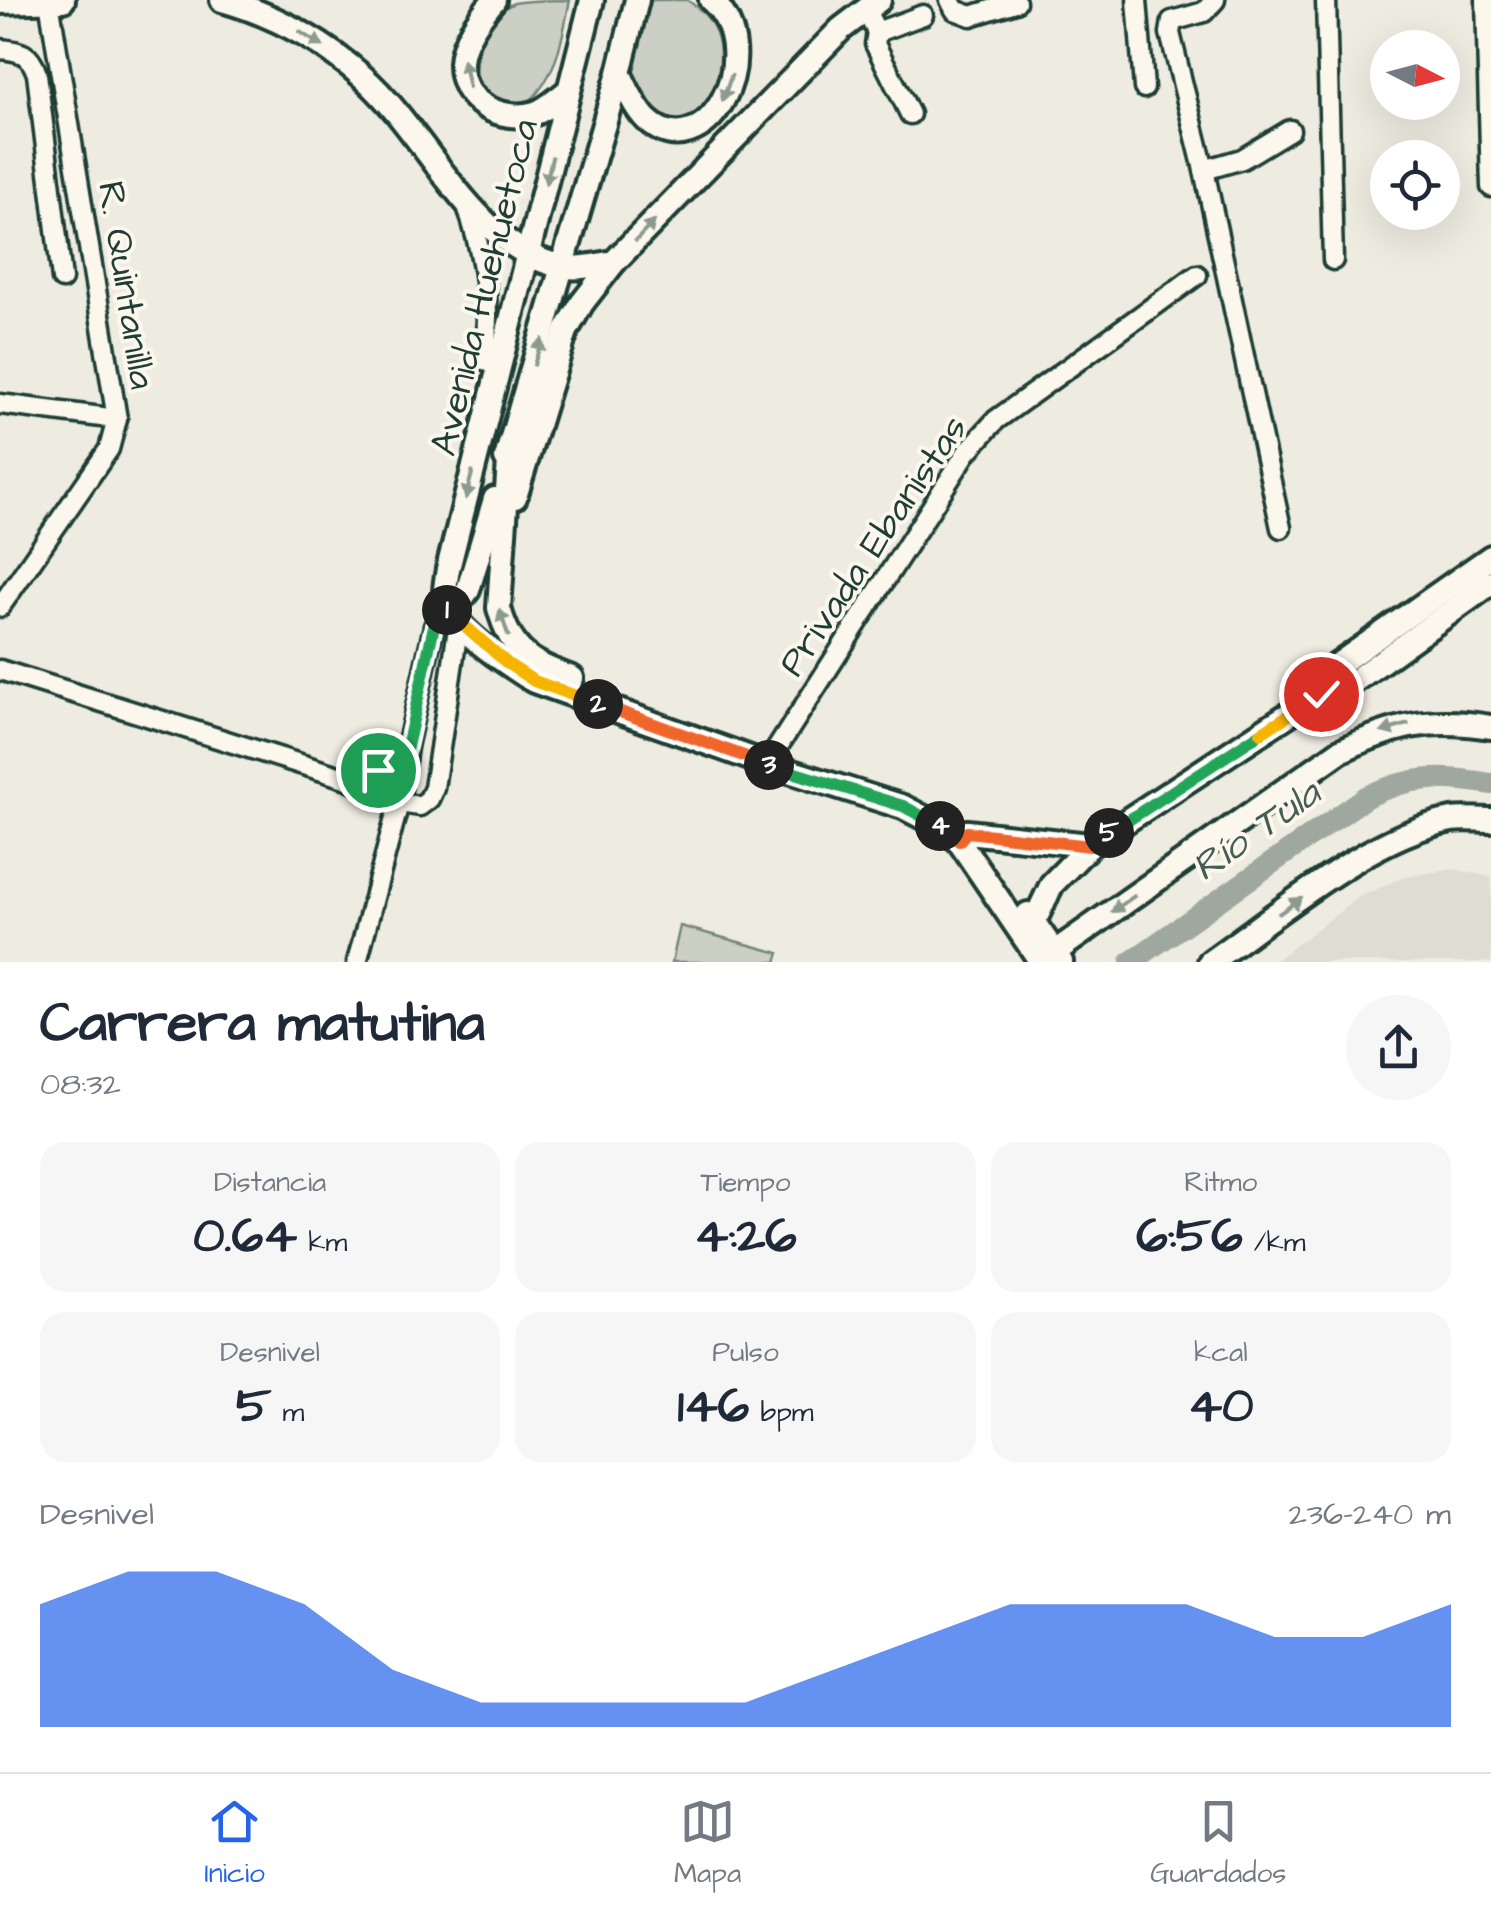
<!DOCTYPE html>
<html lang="es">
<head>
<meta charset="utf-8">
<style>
  :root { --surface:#fff; --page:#f6f6f7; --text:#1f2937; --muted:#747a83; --line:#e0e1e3; --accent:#2563eb }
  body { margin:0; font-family:"Architects Daughter",sans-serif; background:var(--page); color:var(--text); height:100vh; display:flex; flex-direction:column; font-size:38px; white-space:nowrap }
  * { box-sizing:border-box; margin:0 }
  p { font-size:32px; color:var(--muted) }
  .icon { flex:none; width:55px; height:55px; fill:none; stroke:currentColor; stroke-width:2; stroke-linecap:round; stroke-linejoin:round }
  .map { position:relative; height:962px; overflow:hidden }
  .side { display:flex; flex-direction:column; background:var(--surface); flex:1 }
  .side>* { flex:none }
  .needle { width:65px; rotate:96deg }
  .fabs { position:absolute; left:1370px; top:30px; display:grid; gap:20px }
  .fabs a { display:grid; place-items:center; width:90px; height:90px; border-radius:50%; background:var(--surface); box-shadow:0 10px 40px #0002; font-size:50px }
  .pin { position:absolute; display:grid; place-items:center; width:85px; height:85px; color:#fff; margin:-42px; border:5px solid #fff; border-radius:50%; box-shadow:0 2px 10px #0007 }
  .km { position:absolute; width:50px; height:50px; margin:-25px; border-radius:50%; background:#222; color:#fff; font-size:28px; line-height:50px; text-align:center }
  .round { display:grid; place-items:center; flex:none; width:105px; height:105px; border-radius:52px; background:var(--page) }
  .headline { display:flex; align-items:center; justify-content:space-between; height:170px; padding:0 40px }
  h1 { font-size:55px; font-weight:800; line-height:75px }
  .metrics { display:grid; grid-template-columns:repeat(3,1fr); gap:15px; height:170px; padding:10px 40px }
  .metrics div { display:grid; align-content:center; border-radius:25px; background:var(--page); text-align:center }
  .metrics b { font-size:50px; font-weight:800 }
  .metrics small { font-size:28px; font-weight:400 }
  .metrics p { font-size:28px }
  .chart { height:280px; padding:20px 40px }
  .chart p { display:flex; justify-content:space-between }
  .chart svg { width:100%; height:180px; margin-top:10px; fill:var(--accent); opacity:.7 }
  .menu { display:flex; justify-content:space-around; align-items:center; height:140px; border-top:2px solid var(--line); background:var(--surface); font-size:28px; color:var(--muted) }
  .menu a { display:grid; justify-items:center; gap:5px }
  .menu .selected { color:var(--accent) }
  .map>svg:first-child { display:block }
  .built { fill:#ddddd2 }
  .green { fill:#cbcfc4; stroke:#75867c; stroke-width:2.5 }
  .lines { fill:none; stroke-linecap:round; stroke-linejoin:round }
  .river { stroke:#9fa89f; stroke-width:22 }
  .minor-casing { stroke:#1f3d34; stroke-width:25 }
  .major-casing { stroke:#1f3d34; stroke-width:30 }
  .minor { stroke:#fbf7ec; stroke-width:18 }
  .major { stroke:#fbf7ec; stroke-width:22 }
  .oneway { fill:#8d9a90 }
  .split-1-casing { stroke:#fff; stroke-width:20 }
  .split-2-casing { stroke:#fff; stroke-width:20 }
  .split-3-casing { stroke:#fff; stroke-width:20 }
  .split-4-casing { stroke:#fff; stroke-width:20 }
  .split-5-casing { stroke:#fff; stroke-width:20 }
  .split-6-casing { stroke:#fff; stroke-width:20 }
  .split-7-casing { stroke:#fff; stroke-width:20 }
  .split-1 { stroke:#22a559; stroke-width:12 }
  .split-2 { stroke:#f5b400; stroke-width:12 }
  .split-3 { stroke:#f0652b; stroke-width:12 }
  .split-4 { stroke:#22a559; stroke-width:12 }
  .split-5 { stroke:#f0652b; stroke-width:12 }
  .split-6 { stroke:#22a559; stroke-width:12 }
  .split-7 { stroke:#f5b400; stroke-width:12 }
  .labels { text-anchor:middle; stroke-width:8; stroke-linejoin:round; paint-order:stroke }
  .street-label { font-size:38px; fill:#1f3d34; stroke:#fbf7ec }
  .water-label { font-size:40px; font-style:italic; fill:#455d54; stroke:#fbf7ec }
</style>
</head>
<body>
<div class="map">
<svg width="1491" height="962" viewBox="0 0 1491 962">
  <rect width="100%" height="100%" fill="#eeece1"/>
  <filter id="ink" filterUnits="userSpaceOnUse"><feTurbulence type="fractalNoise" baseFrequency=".01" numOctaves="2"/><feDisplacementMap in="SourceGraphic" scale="20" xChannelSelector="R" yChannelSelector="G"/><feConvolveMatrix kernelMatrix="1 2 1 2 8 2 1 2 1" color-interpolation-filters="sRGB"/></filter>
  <g filter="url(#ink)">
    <!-- built -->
    <path class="built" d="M 1454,869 L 1491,877 L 1491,962 L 1273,962 L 1359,897 L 1406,876 Z"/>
    <!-- green -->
    <g class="green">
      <path d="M 570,0 C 562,38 558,74 529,102 C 522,103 512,105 505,104 C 455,95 479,18 514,3 C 529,0 553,0 570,0 Z"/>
      <path d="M 647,0 C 658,0 676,0 687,0 C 689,1 698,8 699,9 C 732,37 722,86 698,117 L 669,126 L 631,90 L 636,44 Z"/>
      <path d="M 680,926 L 779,953 L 776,962 L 672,962 Z"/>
    </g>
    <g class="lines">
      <!-- river -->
      <path class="river" d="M 1131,962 L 1366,797 C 1411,775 1442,776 1491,784"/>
      <defs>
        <g id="minor">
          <path d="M 950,0 L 955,10 L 971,16 L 1016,2"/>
          <path d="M 1137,0 L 1144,88"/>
          <path d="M 1215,0 L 1204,12 L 1172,21 L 1170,33 L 1204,170 L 1281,528"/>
          <path d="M 1326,0 L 1333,260"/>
          <path d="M 1486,0 L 1491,187"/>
          <path d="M 865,9 L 877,32 L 875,44 L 910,114"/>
          <path d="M 877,32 L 923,15"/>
          <path d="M 0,49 C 21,51 30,53 37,74 L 62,279"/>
          <path d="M 1204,170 L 1242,159 L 1290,130"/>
          <path d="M 467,206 C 486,264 490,299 485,360 L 498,367"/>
          <path d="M 0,404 L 117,419"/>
          <path d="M 0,607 L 109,449 L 117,419 L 49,1"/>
          <path d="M 0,670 L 348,779 L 399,803 L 420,806 L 429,799 L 434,788 L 459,622"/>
          <path d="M 767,764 L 967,452 L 996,420 L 1197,275"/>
          <path d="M 348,779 L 378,770 L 407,747"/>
          <path d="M 357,962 L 399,803 L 407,747 L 434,626 L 449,608"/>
        </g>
        <g id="major">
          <path d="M 222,0 C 275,15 322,41 363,77 C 428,134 471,246 560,266 C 578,270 596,265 614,262 L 841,29 L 879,0"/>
          <path d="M 494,0 C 480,17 462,40 461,63 C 460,102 501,123 535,113 C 546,110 558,98 568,91"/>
          <path d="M 592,0 L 448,569 C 446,582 442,597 449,609 C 462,635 509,665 534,681 L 767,764 L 903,807 L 938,825 L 959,841 L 1041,962"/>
          <path d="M 0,2 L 63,0"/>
          <path d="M 619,73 C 627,88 634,107 647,120 C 703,173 771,55 711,0"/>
          <path d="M 510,446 L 499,608 C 511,653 531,663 572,678"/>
          <path d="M 506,458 L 619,73 L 637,0"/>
          <path d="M 515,497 L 566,331 L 582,303 L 614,262"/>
          <path d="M 449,608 L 460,601 L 468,590 L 495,499"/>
          <path d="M 1321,693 L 1333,668 L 1491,557"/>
          <path d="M 959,841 L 967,832 L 1090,845"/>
          <path d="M 1028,914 L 1061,962"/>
          <path d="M 1025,929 L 1034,922 L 1052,884 L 1090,845 L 1321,693 L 1346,687 L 1491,583"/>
          <path d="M 1042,961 L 1340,751 C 1395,725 1430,717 1491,727"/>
          <path d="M 1210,962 C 1277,915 1372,834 1452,820 C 1464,818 1478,820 1491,820"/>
        </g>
      </defs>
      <!-- minor casing -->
      <use href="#minor" class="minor-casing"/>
      <!-- major casing -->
      <use href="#major" class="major-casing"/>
      <!-- minor -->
      <use href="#minor" class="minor"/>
      <!-- major -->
      <use href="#major" class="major"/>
    </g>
    <!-- one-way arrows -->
    <defs><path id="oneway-solid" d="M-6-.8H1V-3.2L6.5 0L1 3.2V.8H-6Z" transform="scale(2.5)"/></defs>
    <g class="oneway">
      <use href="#oneway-solid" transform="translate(311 39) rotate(32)"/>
      <use href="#oneway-solid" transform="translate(466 74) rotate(-102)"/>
      <use href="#oneway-solid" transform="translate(727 88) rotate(109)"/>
      <use href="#oneway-solid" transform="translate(549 170) rotate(104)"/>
      <use href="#oneway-solid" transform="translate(645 231) rotate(-46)"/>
      <use href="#oneway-solid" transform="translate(538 352) rotate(-73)"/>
      <use href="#oneway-solid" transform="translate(469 485) rotate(104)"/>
      <use href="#oneway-solid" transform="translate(504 623) rotate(-109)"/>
      <use href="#oneway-solid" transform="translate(1395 728) rotate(163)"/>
      <use href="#oneway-solid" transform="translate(1123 904) rotate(145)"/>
      <use href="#oneway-solid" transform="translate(1290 906) rotate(-35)"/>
    </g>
  </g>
  <g class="lines" filter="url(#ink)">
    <defs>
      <path id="split-1" d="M 378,770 L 407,747 L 434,626 L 447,610"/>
      <path id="split-2" d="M 447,610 L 508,664 L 534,681 L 598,704"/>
      <path id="split-3" d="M 598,704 L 769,765"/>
      <path id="split-4" d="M 769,765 L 903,806 L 940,826"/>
      <path id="split-5" d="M 940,826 L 959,841 L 967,832 L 1090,846 L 1109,833"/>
      <path id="split-6" d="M 1109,833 L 1261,733"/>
      <path id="split-7" d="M 1261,733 L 1321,694"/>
    </defs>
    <!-- split-1 casing -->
    <use href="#split-1" class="split-1-casing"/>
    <!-- split-2 casing -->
    <use href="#split-2" class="split-2-casing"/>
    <!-- split-3 casing -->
    <use href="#split-3" class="split-3-casing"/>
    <!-- split-4 casing -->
    <use href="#split-4" class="split-4-casing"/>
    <!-- split-5 casing -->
    <use href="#split-5" class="split-5-casing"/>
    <!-- split-6 casing -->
    <use href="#split-6" class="split-6-casing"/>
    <!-- split-7 casing -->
    <use href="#split-7" class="split-7-casing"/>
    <!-- split-1 -->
    <use href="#split-1" class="split-1"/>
    <!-- split-2 -->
    <use href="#split-2" class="split-2"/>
    <!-- split-3 -->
    <use href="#split-3" class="split-3"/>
    <!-- split-4 -->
    <use href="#split-4" class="split-4"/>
    <!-- split-5 -->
    <use href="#split-5" class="split-5"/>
    <!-- split-6 -->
    <use href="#split-6" class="split-6"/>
    <!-- split-7 -->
    <use href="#split-7" class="split-7"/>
  </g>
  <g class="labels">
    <!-- street labels -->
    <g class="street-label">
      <text transform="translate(128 285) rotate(81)" y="13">R. Quintanilla</text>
      <text transform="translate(483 287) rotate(-76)" y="13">Avenida Huehuetoca</text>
      <text transform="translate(872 545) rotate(-56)" y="13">Privada Ebanistas</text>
    </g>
    <!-- water labels -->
    <g class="water-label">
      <text transform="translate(1255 829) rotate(-35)" y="14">Río Tula</text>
    </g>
  </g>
</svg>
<div class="fabs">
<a><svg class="needle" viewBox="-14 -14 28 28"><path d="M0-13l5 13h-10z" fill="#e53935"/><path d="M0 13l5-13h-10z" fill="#747a83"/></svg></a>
<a><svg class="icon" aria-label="locate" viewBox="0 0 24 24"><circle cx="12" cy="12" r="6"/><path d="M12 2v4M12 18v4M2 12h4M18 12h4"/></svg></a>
</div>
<div class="pin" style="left:378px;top:770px;background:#1e9e55"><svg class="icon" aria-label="arrive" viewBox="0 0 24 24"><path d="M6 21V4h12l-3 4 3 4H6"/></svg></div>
<div class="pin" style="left:1321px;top:694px;background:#d93025"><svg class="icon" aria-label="check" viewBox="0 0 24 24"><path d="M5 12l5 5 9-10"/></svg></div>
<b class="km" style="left:447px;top:610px">1</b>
<b class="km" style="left:598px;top:704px">2</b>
<b class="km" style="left:769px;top:765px">3</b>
<b class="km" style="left:940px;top:826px">4</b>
<b class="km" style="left:1109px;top:833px">5</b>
</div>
<section class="side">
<div class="headline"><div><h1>Carrera matutina</h1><p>08:32</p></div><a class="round"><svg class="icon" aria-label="share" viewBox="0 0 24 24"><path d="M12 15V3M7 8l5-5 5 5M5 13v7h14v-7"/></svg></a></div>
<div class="metrics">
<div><p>Distancia</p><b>0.64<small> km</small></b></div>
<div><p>Tiempo</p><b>4:26</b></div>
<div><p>Ritmo</p><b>6:56<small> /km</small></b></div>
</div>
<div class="metrics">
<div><p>Desnivel</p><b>5<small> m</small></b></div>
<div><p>Pulso</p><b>146<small> bpm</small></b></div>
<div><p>kcal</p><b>40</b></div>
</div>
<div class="chart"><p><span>Desnivel</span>236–240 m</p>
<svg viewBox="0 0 160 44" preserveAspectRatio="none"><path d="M0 44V14L10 6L20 6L30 14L40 30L50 38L60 38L70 38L80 38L90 30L100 22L110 14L120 14L130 14L140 22L150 22L160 14V44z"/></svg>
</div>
</section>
<nav class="menu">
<a class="selected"><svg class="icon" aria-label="home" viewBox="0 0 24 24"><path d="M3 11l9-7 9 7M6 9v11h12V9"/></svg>Inicio</a>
<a><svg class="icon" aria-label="map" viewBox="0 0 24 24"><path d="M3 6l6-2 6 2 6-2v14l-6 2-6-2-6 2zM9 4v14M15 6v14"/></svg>Mapa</a>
<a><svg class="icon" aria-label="saved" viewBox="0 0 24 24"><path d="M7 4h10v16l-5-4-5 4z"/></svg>Guardados</a>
</nav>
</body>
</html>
